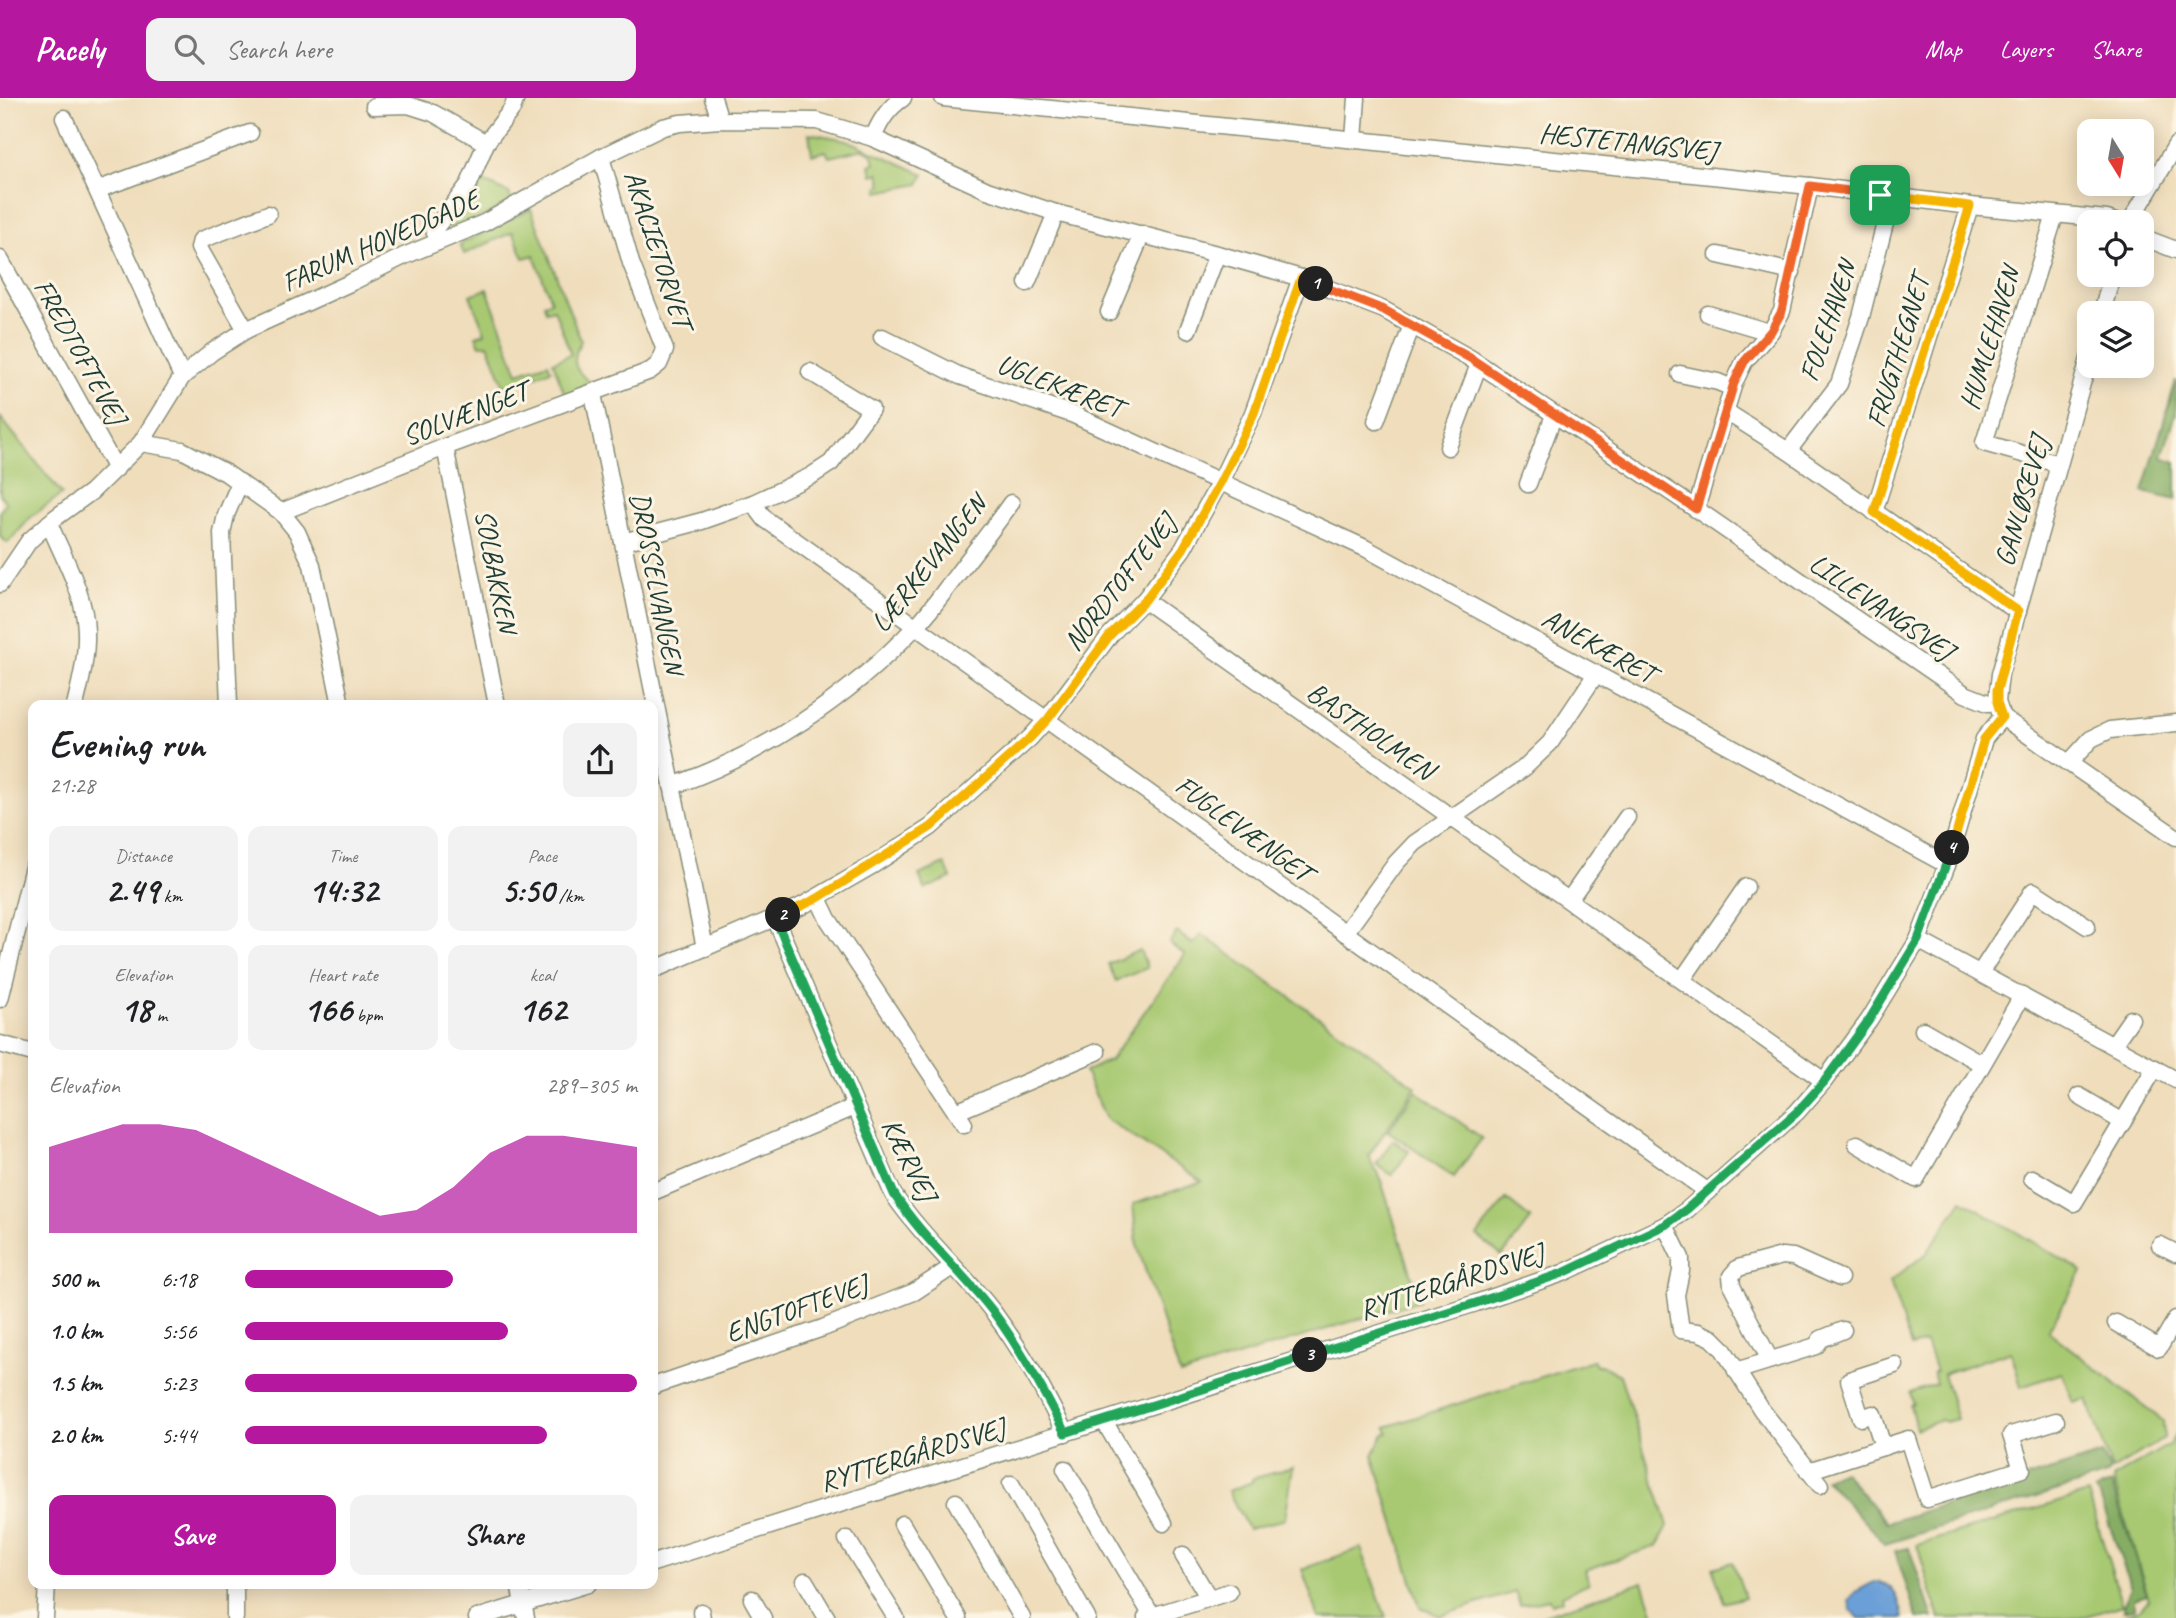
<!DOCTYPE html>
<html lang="en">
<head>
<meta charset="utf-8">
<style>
  :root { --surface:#fff; --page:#f2f2f2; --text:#202124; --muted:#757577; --accent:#b5179e }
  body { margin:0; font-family:Caveat,sans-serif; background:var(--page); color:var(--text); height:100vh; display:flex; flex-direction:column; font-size:26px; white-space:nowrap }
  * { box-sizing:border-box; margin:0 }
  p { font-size:23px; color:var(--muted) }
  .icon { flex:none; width:38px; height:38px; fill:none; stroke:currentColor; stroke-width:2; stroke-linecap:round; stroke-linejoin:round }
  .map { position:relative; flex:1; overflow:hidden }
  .details { position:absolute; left:28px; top:602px; width:630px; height:889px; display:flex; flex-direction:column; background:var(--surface); border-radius:14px; box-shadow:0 4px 18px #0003 }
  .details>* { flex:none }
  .needle { width:46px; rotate:169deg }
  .tools { position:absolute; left:2077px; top:21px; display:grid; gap:14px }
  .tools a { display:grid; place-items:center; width:77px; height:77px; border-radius:14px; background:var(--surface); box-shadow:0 4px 18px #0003; font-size:35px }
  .pin { position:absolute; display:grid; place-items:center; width:60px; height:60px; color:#fff; margin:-30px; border-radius:14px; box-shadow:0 4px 10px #0006 }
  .km { position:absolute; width:35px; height:35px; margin:-18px; border-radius:50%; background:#222; color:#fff; font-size:19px; line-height:35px; text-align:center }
  .round { display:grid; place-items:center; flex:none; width:74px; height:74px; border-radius:14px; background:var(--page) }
  .summary { display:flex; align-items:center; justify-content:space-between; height:119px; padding:0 21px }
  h1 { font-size:38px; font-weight:700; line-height:52px }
  .metrics { display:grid; grid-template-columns:repeat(3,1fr); gap:10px; height:119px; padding:7px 21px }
  .metrics div { display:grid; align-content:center; border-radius:14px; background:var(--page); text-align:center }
  .metrics b { font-size:35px; font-weight:700 }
  .metrics small { font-size:19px; font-weight:400 }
  .metrics p { font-size:19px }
  .chart { height:196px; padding:14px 21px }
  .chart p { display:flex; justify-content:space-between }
  .chart svg { width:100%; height:126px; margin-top:7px; fill:var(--accent); opacity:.7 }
  .cta { display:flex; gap:14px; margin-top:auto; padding:14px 21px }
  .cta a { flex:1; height:80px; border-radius:14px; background:var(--accent); color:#fff; font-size:28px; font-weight:700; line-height:80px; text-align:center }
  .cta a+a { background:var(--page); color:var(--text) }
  ul { padding:0 21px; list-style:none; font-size:23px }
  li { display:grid; grid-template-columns:112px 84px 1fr; align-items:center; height:52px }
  li i { height:18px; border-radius:9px; background:var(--accent) }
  header { display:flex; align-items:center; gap:42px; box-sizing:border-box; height:98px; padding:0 35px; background:var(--accent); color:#fff }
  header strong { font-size:33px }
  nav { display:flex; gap:38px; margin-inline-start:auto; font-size:24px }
  .search { width:490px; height:63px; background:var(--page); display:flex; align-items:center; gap:18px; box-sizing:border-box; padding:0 24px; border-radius:14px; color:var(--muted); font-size:26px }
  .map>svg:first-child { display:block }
  .green { fill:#a8c972; stroke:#648353; stroke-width:2 }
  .forest { fill:#86ad64; stroke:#52754c; stroke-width:2 }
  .water { fill:#6a9fd7; stroke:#446e86; stroke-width:2 }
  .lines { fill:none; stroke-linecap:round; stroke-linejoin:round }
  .minor-casing { stroke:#878d78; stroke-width:19 }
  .minor { stroke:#fff; stroke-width:16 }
  .split-1-casing { stroke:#fff; stroke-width:14 }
  .split-2-casing { stroke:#fff; stroke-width:14 }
  .split-3-casing { stroke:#fff; stroke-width:14 }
  .split-4-casing { stroke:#fff; stroke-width:14 }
  .split-5-casing { stroke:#fff; stroke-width:14 }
  .split-1 { stroke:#f0652b; stroke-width:9 }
  .split-2 { stroke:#f5b400; stroke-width:9 }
  .split-3 { stroke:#22a559; stroke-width:9 }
  .split-4 { stroke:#22a559; stroke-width:9 }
  .split-5 { stroke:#f5b400; stroke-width:9 }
  .labels { text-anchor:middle; stroke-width:6; stroke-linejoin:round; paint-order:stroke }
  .street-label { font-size:28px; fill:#1f3d34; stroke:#fcf5e5 }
</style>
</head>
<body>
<header>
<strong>Pacely</strong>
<div class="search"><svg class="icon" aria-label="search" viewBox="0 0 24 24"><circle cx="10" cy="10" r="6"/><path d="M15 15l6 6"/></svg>Search here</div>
<nav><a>Map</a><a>Layers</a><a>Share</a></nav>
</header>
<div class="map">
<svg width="2176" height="1520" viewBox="0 0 2176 1520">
  <rect width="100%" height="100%" fill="#fcf5e5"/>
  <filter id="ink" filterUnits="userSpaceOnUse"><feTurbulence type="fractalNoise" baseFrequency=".0143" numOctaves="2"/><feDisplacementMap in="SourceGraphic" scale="14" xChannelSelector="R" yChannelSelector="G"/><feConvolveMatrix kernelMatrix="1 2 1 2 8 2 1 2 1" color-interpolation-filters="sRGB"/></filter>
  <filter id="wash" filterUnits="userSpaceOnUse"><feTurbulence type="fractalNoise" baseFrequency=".00686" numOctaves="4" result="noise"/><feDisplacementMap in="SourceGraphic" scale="28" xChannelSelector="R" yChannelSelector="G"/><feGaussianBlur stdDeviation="1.57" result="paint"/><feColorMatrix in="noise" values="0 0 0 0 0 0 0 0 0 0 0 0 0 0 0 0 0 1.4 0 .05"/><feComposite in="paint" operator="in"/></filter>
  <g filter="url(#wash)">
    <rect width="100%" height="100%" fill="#efddbb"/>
    <!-- green -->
    <g class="green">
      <path d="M 809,35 L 847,42 L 924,76 L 919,86 L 878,94 L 878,89 L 882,88 L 879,75 L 872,77 L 870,67 L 875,65 L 873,57 L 864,51 L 829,59 L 826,53 L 812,57 Z"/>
      <path d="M 479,82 L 509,95 L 512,104 L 460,130 L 448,129 L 445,125 Z"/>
      <path d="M 531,111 L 581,243 C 570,264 574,273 593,286 L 565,297 L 553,264 L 571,256 L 554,211 L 546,213 L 544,206 L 551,203 L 534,157 L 524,160 L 513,134 L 464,156 L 460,146 Z"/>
      <path d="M 487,191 L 518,275 L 548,265 L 551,272 L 505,290 L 488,246 L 480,247 L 476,238 L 485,235 L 470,197 Z"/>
      <path d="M 0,319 L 62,396 L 31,419 L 8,445 L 0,439 L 0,413 L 6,405 L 0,396 Z"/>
      <path d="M 945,766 L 951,780 L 925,791 L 919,777 Z"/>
      <path d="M 1177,834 L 1193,846 L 1201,836 L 1416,988 L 1369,1057 L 1374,1072 L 1378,1074 L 1420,1202 L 1180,1277 L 1137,1147 L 1133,1106 L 1202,1084 L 1106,1021 L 1085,974 L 1110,962 L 1185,857 L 1169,845 Z"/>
      <path d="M 1140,852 L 1147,870 L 1116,883 L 1108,866 Z"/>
      <path d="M 1416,993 L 1482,1040 L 1454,1079 L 1388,1033 Z"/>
      <path d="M 1393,1042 L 1409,1053 L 1392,1077 L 1376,1066 Z"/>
      <path d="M 1506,1101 L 1531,1121 L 1502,1158 L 1477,1138 Z"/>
      <path d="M 1962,1102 L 2082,1173 L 2048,1233 L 2163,1323 L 2164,1340 L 2112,1372 L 2087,1301 L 2073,1305 L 2062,1275 L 2021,1289 L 2011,1253 L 1943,1276 L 1957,1321 L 1945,1324 L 1941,1322 L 1916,1331 L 1910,1307 L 1913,1305 L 1910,1295 L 1936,1286 L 1933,1274 L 1936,1273 L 1926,1245 L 1911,1249 L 1890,1183 L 1927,1155 Z"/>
      <path d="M 1593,1262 L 1596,1268 L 1601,1267 L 1620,1277 L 1668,1428 L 1657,1448 L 1585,1472 L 1589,1485 L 1562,1497 L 1563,1502 L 1551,1506 L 1549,1501 L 1520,1507 L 1515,1494 L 1440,1518 L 1420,1509 L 1373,1357 L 1384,1336 L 1388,1335 L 1386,1329 Z"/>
      <path d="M 2176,1335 L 2176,1520 L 2124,1520 L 2123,1518 L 2139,1512 L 2149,1502 L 2113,1380 L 2170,1346 Z"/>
      <path d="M 1293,1369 L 1285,1421 L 1248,1431 L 1228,1393 L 1252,1384 L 1252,1381 Z"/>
      <path d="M 2088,1395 L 2122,1507 L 2080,1520 L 1939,1520 L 1917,1447 Z"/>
      <path d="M 1361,1450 L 1386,1520 L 1319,1520 L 1302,1471 Z"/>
      <path d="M 1733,1464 L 1745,1499 L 1724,1505 L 1713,1470 Z"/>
      <path d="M 1643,1484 L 1655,1520 L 1535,1520 Z"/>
    </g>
    <!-- forest -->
    <g class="forest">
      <path d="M 2176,282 L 2176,315 L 2162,359 L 2176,364 L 2176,402 L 2143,394 Z"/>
      <path d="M 2102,1356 L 2110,1372 L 2107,1377 L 1885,1446 L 1825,1381 L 1843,1373 L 1887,1425 Z"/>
      <path d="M 2112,1386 L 2147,1497 L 2134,1501 L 2134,1511 L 2123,1513 L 2123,1508 L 2131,1490 L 2100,1399 L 2095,1393 Z"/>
      <path d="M 1909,1450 L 1933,1520 L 1917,1520 L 1895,1453 Z"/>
    </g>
    <!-- water -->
    <path class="water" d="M 1874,1484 C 1894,1483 1900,1503 1903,1520 L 1859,1520 L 1851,1512 L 1849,1503 L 1855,1494 Z"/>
  </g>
  <g filter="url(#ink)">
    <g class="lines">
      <defs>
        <g id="minor">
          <path d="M 713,0 L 720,22"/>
          <path d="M 943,0 L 1810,88 L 1970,108 L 2107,121 L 2115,124"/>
          <path d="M 374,8 L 408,7 L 433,15 L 486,45"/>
          <path d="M 64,20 L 182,279"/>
          <path d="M 873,40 C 880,23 888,10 903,0"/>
          <path d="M 1354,42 L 1357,0"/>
          <path d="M 97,92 L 250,35"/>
          <path d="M 2055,117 L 1984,345 L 2058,366"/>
          <path d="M 2130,124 L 2176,47"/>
          <path d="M 2142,139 L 2176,152"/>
          <path d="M 438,144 L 434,132 L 469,86 L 486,45 L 512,11 L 516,0"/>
          <path d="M 1718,157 L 1792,174"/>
          <path d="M 0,161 L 116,371"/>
          <path d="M 1027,185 L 1056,115"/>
          <path d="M 1109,214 L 1142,136"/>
          <path d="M 2102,215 L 2112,177"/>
          <path d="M 1708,216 L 1769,234"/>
          <path d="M 246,232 L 199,150 L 201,142 L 268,116"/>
          <path d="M 1188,232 L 1217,156"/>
          <path d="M 882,239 L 960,278 L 1074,317 L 1365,450 L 1947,767"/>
          <path d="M 2090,257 L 2000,576 L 1997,604 L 2002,619 L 2176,739"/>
          <path d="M 1680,276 L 1718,284 L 1732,290"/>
          <path d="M 593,296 L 705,850"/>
          <path d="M 1725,313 L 1788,353 L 2018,514"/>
          <path d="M 1376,323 L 1412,227"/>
          <path d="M 141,345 L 182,352 L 226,375 L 281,414 L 297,434 L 312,467 L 341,607"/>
          <path d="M 445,349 L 497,607"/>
          <path d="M 1448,349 L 1479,266"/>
          <path d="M 1788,353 L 1839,286 L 1861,219 L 1892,98"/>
          <path d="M 1528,386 L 1554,317"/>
          <path d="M 753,405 L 765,421 L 1707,1093"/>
          <path d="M 1696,411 L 1734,285 L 1744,264 L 1771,233 L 1782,213 L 1810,88"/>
          <path d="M 281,414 L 445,349 L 650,273 L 659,266 L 665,252 L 631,165 L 601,59"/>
          <path d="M 1874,414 L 1970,108"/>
          <path d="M 49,425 C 63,459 85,496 86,533 C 87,558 81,583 75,607"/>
          <path d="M 623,444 L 702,423 L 753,405 L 811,378 L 831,365 L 871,311 L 810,274"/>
          <path d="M 0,486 L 29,443 L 55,420 L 91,394 L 141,345 L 182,279 L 212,254 L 246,232 L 352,184 L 404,158 L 484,125 L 601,59 L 663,29 L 680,25 L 720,22 L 817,23 L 873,40 L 987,92 L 1056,115 L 1217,156 L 1301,180 L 1384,212 L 1470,260 L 1696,411 L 1965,596 L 1988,605 L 1997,604"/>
          <path d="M 1144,502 L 1824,983"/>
          <path d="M 229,607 L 222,435 L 226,417 L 240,384"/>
          <path d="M 2069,665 L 2091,641 L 2110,632 L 2176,625"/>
          <path d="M 672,688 C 765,656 849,599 916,528 C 930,514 941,497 953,482 C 972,456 993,431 1011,405"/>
          <path d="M 818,800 L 828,821 L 964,1026"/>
          <path d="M 1569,802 L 1627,719"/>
          <path d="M 775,820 L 893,1096 C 923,1140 962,1173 994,1215 C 1020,1250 1046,1296 1065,1335"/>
          <path d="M 1345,835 L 1396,765 L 1415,745 L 1524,670 L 1550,645 L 1596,576"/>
          <path d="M 1918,842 L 2176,982"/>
          <path d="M 653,872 L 800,809 L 873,767 L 931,729 L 1030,640 L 1047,621 L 1110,537 L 1145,501 L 1183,451 L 1221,382 L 1253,315 L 1301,180"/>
          <path d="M 1980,875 L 2033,793 L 2087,828"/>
          <path d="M 1682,882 L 1746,789"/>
          <path d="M 0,901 L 33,769"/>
          <path d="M 1923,932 L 1982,966"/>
          <path d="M 0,946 L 33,955"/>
          <path d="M 2113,947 L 2131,921"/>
          <path d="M 2079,998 L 2123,1024"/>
          <path d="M 956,1014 L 1097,954"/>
          <path d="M 1857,1046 L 1916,1081 L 2022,898"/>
          <path d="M 2032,1080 L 2074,1105 L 2155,970"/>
          <path d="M 653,1094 L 855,1009"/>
          <path d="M 1665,1127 L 1681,1160 L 1681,1173 L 1676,1197 L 1681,1232 L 1698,1234 L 1712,1240 L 1723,1251 L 1761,1311 L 1820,1387"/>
          <path d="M 2160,1147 L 2176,1155"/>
          <path d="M 2116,1225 L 2159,1250 L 2176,1221"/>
          <path d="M 1770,1262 L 1732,1188 L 1731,1178 L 1738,1170 L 1782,1158 L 1793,1159 L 1840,1180"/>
          <path d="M 1736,1273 L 1816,1248 L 1821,1241 L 1843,1232"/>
          <path d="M 653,1288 L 823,1230 L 914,1194 L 952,1169"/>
          <path d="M 1104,1323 L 1164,1425"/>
          <path d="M 1883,1349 L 1873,1316 L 1861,1320 L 1849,1282 L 1895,1267"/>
          <path d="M 1065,1371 L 1152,1518"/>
          <path d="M 1808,1373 L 1908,1341 L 1927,1401 L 2022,1371 L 2011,1337 L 2056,1323"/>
          <path d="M 1011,1386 L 1087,1520"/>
          <path d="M 956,1404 L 1022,1520"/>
          <path d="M 902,1426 L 958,1520"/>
          <path d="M 847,1441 L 896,1520"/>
          <path d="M 1183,1457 L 1209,1500"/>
          <path d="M 653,1465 L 1476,1205 L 1563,1175 L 1665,1127 L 1687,1112 L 1797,1014 L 1824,983 L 1869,922 L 1918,842 L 1947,767 L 1984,641 L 2002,619"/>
          <path d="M 805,1483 L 827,1520"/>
          <path d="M 519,1486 L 526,1520"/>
          <path d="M 752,1501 L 763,1520"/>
          <path d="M 701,1514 L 702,1520"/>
          <path d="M 45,1520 L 47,1486"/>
          <path d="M 235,1520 L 235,1486"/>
          <path d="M 477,1520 L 588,1486"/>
          <path d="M 1146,1520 L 1229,1494"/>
        </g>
      </defs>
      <!-- minor casing -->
      <use href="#minor" class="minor-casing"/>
      <!-- minor -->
      <use href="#minor" class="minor"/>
    </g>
  </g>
  <g class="lines" filter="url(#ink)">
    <defs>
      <path id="split-1" d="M 1316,186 L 1384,212 L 1470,260 L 1696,411 L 1734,285 L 1744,264 L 1771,233 L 1782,213 L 1810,88 L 1880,97"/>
      <path id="split-2" d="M 783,817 L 818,800 L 931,729 L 1030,640 L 1048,621 L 1110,537 L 1145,502 L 1183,451 L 1221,383 L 1254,315 L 1301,180 L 1316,186"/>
      <path id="split-3" d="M 783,817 L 775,820 L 894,1096 C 922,1140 962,1173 994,1215 C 1019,1249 1046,1297 1065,1335 L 1310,1257"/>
      <path id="split-4" d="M 1310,1257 L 1476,1205 L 1563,1175 L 1665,1127 L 1687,1111 L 1797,1014 L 1824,984 L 1869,922 L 1918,842 L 1952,750"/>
      <path id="split-5" d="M 1880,97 L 1970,108 L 1874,414 L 2018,513 L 1997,592 L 1997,604 L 2002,619 L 1984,641 L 1952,750"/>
    </defs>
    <!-- split-1 casing -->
    <use href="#split-1" class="split-1-casing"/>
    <!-- split-2 casing -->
    <use href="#split-2" class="split-2-casing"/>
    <!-- split-3 casing -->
    <use href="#split-3" class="split-3-casing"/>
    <!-- split-4 casing -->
    <use href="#split-4" class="split-4-casing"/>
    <!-- split-5 casing -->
    <use href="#split-5" class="split-5-casing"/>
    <!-- split-1 -->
    <use href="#split-1" class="split-1"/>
    <!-- split-2 -->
    <use href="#split-2" class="split-2"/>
    <!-- split-3 -->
    <use href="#split-3" class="split-3"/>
    <!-- split-4 -->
    <use href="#split-4" class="split-4"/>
    <!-- split-5 -->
    <use href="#split-5" class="split-5"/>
  </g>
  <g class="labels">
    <!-- street labels -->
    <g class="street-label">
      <text transform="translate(1628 43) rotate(6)" y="10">HESTETANGSVEJ</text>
      <text transform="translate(380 142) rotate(-24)" y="10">FARUM HOVEDGADE</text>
      <text transform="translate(659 151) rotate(72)" y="10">AKACIETORVET</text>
      <text transform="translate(1827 223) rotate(-71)" y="10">FOLEHAVEN</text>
      <text transform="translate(1989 240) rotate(-73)" y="10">HUMLEHAVEN</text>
      <text transform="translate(81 253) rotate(61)" y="10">FREDTOFTEVEJ</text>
      <text transform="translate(1897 253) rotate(-73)" y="10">FRUGTHEGNET</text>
      <text transform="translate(1060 287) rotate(21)" y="10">UGLEKÆRET</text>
      <text transform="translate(465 315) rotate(-21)" y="10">SOLVÆNGET</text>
      <text transform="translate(2021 403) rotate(-74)" y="10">GANLØSEVEJ</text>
      <text transform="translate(928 465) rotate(-51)" y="10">LÆRKEVANGEN</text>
      <text transform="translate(497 473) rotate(79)" y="10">SOLBAKKEN</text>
      <text transform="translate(1119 484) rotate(-52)" y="10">NORDTOFTEVEJ</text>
      <text transform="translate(658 485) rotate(79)" y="10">DROSSELVANGEN</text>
      <text transform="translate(1882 508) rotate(34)" y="10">LILLEVANGSVEJ</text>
      <text transform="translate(1599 547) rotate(29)" y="10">ANEKÆRET</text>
      <text transform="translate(1371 632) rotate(35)" y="10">BASTHOLMEN</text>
      <text transform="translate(1244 730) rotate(36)" y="10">FUGLEVÆNGET</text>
      <text transform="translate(910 1061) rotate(63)" y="10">KÆRVEJ</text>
      <text transform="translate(1451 1183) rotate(-18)" y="10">RYTTERGÅRDSVEJ</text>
      <text transform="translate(796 1210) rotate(-20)" y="10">ENGTOFTEVEJ</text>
      <text transform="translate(912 1356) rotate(-17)" y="10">RYTTERGÅRDSVEJ</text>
    </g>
  </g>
</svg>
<div class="tools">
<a><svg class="needle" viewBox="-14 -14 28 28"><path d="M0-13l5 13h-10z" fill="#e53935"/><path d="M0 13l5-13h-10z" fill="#757577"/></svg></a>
<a><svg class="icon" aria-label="locate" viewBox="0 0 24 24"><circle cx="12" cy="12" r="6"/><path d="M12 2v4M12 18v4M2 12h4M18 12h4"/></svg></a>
<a><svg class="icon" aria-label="layers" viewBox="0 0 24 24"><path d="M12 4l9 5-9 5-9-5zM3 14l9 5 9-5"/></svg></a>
</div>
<div class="pin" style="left:1880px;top:97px;background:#1e9e55"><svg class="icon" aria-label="arrive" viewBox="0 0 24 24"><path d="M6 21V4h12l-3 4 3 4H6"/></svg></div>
<b class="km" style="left:1316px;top:186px">1</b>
<b class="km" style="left:783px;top:817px">2</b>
<b class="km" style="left:1310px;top:1257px">3</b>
<b class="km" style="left:1952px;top:750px">4</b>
<section class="details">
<div class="summary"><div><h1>Evening run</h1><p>21:28</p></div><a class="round"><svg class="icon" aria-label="share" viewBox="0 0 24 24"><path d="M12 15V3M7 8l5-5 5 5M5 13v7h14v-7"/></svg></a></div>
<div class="metrics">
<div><p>Distance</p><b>2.49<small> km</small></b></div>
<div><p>Time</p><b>14:32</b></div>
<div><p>Pace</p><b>5:50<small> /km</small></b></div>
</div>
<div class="metrics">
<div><p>Elevation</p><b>18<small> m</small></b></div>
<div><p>Heart rate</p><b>166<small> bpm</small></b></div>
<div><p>kcal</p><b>162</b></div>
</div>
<div class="chart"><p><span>Elevation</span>289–305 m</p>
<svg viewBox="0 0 160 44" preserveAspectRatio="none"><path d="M0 44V14L10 10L20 6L30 6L40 8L50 14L60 20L70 26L80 32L90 38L100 36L110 28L120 16L130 10L140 10L150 12L160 14V44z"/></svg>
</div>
<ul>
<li><b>500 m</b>6:18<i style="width:53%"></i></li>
<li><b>1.0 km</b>5:56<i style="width:67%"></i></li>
<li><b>1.5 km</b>5:23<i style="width:100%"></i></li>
<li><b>2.0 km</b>5:44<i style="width:77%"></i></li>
</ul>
<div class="cta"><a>Save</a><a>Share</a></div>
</section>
</div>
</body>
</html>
